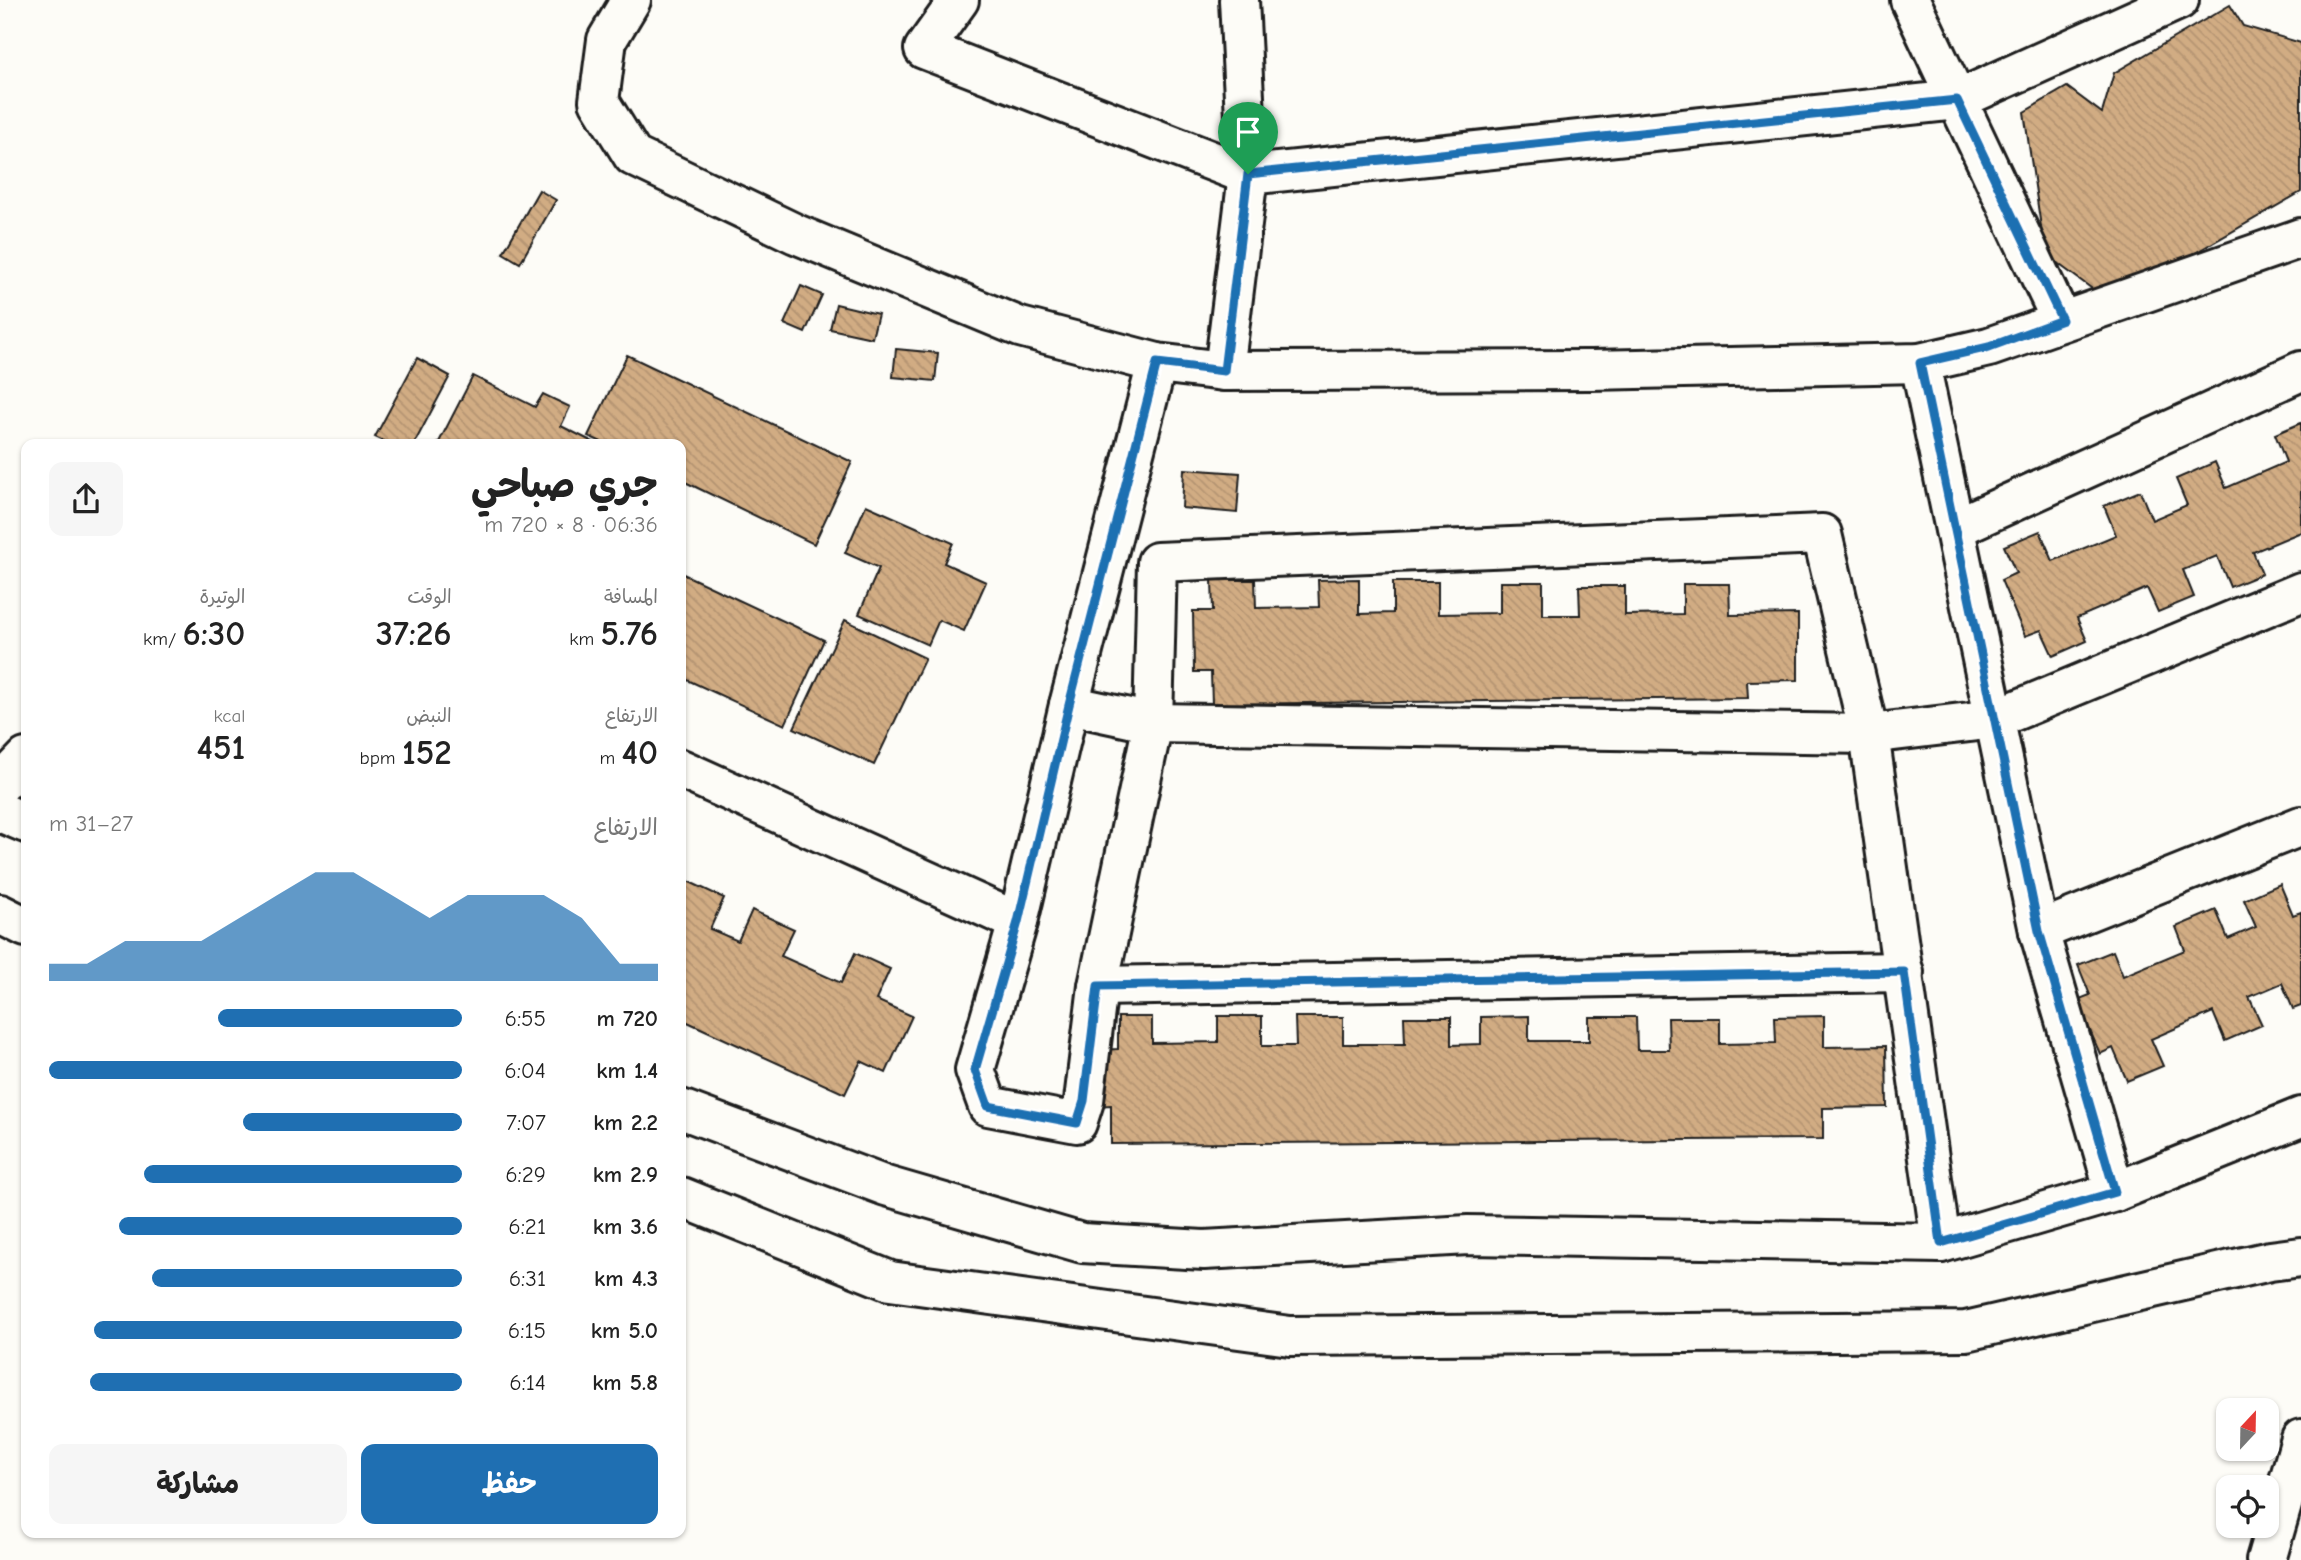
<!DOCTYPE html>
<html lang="ar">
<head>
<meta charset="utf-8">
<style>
  :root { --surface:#fff; --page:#f6f6f6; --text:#222; --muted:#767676; --accent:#1f6fb2 }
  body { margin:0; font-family:"Comic Neue","Playpen Sans Arabic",sans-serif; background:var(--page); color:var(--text); direction:rtl; height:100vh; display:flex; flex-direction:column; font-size:26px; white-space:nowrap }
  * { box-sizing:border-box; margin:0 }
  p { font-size:23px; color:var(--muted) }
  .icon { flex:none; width:38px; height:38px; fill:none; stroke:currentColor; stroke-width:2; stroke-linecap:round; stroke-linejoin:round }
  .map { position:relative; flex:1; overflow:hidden; direction:ltr }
  .drawer { position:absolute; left:21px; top:439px; width:665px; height:1099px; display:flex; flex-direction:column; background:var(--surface); border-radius:14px; box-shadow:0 2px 5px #0004; direction:rtl }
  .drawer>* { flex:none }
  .needle { width:46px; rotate:22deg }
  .fabs { position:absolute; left:2216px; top:1398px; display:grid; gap:14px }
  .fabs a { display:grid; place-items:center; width:63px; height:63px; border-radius:14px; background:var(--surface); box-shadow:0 2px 5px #0004; font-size:35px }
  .pin { position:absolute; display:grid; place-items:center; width:60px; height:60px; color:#fff; margin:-72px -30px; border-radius:50% 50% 50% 0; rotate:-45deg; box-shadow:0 0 7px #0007 }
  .pin .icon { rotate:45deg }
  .round { display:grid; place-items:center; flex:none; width:74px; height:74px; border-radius:14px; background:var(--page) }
  .summary { display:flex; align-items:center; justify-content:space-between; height:119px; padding:0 28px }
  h1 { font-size:38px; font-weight:700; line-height:52px }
  .stats { display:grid; grid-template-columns:repeat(3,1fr); gap:10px; height:119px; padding:7px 28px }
  .stats div { display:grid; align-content:center }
  .stats b { font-size:35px; font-weight:700 }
  .stats small { font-size:19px; font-weight:400 }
  .stats p { font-size:19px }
  .chart { height:196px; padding:14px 28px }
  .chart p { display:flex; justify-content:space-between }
  .chart svg { width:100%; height:126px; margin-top:7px; fill:var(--accent); opacity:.7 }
  .primary-button { display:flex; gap:14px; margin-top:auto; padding:14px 28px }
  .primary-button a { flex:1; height:80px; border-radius:14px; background:var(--accent); color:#fff; font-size:28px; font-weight:700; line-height:80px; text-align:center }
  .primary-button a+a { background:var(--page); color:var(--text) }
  ul { padding:0 28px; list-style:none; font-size:23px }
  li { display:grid; grid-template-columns:112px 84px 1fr; align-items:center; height:52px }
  li i { height:18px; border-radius:9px; background:var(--accent) }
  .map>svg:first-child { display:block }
  .building { fill:url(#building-back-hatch); stroke:#1c1c1c; stroke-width:2 }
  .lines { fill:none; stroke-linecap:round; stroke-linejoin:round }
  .minor-casing { stroke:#1c1c1c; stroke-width:44 }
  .minor { stroke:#fdfcf7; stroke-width:38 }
  .route-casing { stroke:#fff; stroke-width:14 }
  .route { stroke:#1f6fb2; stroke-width:9 }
</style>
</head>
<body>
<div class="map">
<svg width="2301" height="1560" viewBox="0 0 2301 1560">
  <defs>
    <pattern id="building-back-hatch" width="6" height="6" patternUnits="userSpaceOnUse" patternTransform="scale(1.75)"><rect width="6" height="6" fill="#d1ac83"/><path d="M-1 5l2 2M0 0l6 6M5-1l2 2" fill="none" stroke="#b39371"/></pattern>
  </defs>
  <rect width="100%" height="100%" fill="#fdfcf7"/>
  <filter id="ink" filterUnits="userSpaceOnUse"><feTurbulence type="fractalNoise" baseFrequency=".0143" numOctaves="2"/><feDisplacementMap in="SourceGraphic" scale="14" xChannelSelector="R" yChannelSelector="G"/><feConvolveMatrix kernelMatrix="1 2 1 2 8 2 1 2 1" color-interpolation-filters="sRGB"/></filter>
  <g filter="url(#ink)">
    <!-- building -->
    <g class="building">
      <path d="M 2230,5 L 2243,26 L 2301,43 L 2301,192 L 2110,302 L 2045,254 L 2024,112 L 2067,87 L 2102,113 L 2114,73 Z"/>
      <path d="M 539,190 L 556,200 L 520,263 L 503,253 Z"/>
      <path d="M 801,286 L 822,295 L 805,333 L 784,324 Z"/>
      <path d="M 836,304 L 878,314 L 872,338 L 830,329 Z"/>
      <path d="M 896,349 L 938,353 L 935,381 L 893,377 Z"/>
      <path d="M 627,355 L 852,462 L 814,544 L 681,480 L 681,444 L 606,444 L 588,436 Z"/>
      <path d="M 417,358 L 450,376 L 414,444 L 390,444 L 375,437 Z"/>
      <path d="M 473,376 L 535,407 L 543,394 L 570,407 L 561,426 L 597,444 L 438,444 Z"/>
      <path d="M 2301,423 L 2301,532 L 2253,552 L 2262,574 L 2230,587 L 2217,556 L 2183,570 L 2194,597 L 2158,612 L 2147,588 L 2077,618 L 2087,641 L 2053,656 L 2041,630 L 2025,636 L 2001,580 L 2016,573 L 2004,546 L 2040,531 L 2053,561 L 2116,535 L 2104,506 L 2140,491 L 2152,520 L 2187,505 L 2176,479 L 2215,462 L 2226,488 L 2286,462 L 2275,434 Z"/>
      <path d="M 1184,469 L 1240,473 L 1237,513 L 1182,508 Z"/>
      <path d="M 866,505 L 953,543 L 944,563 L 986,582 L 964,631 L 939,620 L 928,645 L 859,614 L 879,568 L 845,553 Z"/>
      <path d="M 681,573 L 824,640 L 785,725 L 681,677 Z"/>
      <path d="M 1359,579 L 1359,614 L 1393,613 L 1393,582 L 1438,582 L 1438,614 L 1500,613 L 1500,582 L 1543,582 L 1543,615 L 1580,615 L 1579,586 L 1625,586 L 1625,615 L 1683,614 L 1683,584 L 1729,584 L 1730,615 L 1798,614 L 1798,680 L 1747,681 L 1748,698 L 1212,704 L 1211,672 L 1194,672 L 1193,611 L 1213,611 L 1212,580 L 1255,580 L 1256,608 L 1319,607 L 1318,580 Z"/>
      <path d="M 845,620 L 925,658 L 874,765 L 794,728 Z"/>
      <path d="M 681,878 L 724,898 L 710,929 L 738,941 L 752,910 L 794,929 L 781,956 L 841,983 L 855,953 L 890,969 L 876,1000 L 912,1016 L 886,1073 L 861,1061 L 845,1094 L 681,1019 Z"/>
      <path d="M 2280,884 L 2293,915 L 2301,912 L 2301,1006 L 2293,1009 L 2282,983 L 2249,997 L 2262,1025 L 2225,1041 L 2213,1012 L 2151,1039 L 2163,1066 L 2127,1081 L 2113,1048 L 2100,1054 L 2077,1000 L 2090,995 L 2078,965 L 2113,951 L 2123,976 L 2185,950 L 2176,927 L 2216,910 L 2228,939 L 2256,927 L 2244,900 Z"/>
      <path d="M 1218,1016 L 1262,1016 L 1262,1046 L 1296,1046 L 1295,1017 L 1343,1017 L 1343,1044 L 1405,1044 L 1404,1017 L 1451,1017 L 1451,1045 L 1481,1044 L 1481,1017 L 1529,1016 L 1529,1041 L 1589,1041 L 1589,1017 L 1636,1017 L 1637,1050 L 1669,1050 L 1668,1018 L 1720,1018 L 1720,1044 L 1776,1043 L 1775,1017 L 1824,1016 L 1824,1047 L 1886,1046 L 1887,1107 L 1823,1108 L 1823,1139 L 1111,1144 L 1111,1105 L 1096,1106 L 1096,1050 L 1118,1049 L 1118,1017 L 1152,1017 L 1152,1043 L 1218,1042 Z"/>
    </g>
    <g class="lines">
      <defs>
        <g id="minor">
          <path d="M 631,0 L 607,40 L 599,101 L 633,156 L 796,234 L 1020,327 L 1157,363 L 1224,371 L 1591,370 L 1920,363 L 1989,347 L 2301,238"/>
          <path d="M 959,0 L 924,49 L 1248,175 L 1957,100 L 2179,0"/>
          <path d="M 1910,0 L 2061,320"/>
          <path d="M 1157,363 L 1069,705 L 1018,922 L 975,1070 L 988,1106 L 1077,1123 L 1084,1101 L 1098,986 L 1153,723 L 1157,562 L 1822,534 L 1869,734 L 1941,1243"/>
          <path d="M 1920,363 L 2039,931 L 2115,1192"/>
          <path d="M 1224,371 L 1248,175 L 1239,0"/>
          <path d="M 1955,528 L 2301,371"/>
          <path d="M 1069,705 L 1153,723 L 1869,734 L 1995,719 L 2301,592"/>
          <path d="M 681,769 L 1018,922"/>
          <path d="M 0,785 L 26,758"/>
          <path d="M 0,812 L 26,823"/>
          <path d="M 0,914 L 26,927"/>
          <path d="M 2039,931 L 2301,826"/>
          <path d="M 1098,986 L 1904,972"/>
          <path d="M 681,1109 L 886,1186 L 1082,1243 L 1204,1250 L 1468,1235 L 1941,1243 L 2115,1192 L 2301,1117"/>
          <path d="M 681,1197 L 890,1281 L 1290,1336 L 1966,1331 L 2270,1261 L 2301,1257"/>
          <path d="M 2266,1560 L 2301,1439"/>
        </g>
      </defs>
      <!-- minor casing -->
      <use href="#minor" class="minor-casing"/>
      <!-- minor -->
      <use href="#minor" class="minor"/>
    </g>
  </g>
  <g class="lines" filter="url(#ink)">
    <defs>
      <path id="route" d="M 1957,100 L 2062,320 L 1989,347 L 1920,363 L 2039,931 L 2115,1192 L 1941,1243 L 1904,972 L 1098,986 L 1084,1101 L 1077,1123 L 988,1106 L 975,1070 L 1018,922 L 1069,705 L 1157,363 L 1224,371 L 1248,174 Z"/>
    </defs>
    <!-- route casing -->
    <use href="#route" class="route-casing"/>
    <!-- route -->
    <use href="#route" class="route"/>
  </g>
</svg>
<div class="fabs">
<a><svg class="needle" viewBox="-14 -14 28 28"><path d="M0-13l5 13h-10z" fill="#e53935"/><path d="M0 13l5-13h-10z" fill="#767676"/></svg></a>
<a><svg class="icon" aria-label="locate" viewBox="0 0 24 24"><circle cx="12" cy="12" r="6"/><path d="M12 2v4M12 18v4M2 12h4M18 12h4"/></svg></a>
</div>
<div class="pin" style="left:1248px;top:174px;background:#1e9e55"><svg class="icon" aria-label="arrive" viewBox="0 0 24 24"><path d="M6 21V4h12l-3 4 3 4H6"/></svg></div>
<section class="drawer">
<div class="summary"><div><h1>جري صباحي</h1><p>06:36 · 8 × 720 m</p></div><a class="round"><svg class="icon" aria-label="share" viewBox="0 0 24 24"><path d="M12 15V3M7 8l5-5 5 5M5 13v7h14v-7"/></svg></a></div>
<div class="stats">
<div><p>المسافة</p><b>5.76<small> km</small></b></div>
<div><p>الوقت</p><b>37:26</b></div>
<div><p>الوتيرة</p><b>6:30<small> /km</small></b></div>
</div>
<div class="stats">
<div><p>الارتفاع</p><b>40<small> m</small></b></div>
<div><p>النبض</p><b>152<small> bpm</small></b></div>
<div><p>kcal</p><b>451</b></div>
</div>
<div class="chart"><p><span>الارتفاع</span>27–31 m</p>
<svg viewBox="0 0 160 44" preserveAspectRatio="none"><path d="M0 44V38L10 38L20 30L30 30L40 30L50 22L60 14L70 6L80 6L90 14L100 22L110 14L120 14L130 14L140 22L150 38L160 38V44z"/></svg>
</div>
<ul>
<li><b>720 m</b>6:55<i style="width:59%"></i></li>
<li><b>1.4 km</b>6:04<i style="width:100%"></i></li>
<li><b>2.2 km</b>7:07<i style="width:53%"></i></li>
<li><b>2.9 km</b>6:29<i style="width:77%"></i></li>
<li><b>3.6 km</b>6:21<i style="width:83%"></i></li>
<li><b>4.3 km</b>6:31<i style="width:75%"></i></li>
<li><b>5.0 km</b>6:15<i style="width:89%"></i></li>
<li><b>5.8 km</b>6:14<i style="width:90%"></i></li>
</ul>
<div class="primary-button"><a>حفظ</a><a>مشاركة</a></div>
</section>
</div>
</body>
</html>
